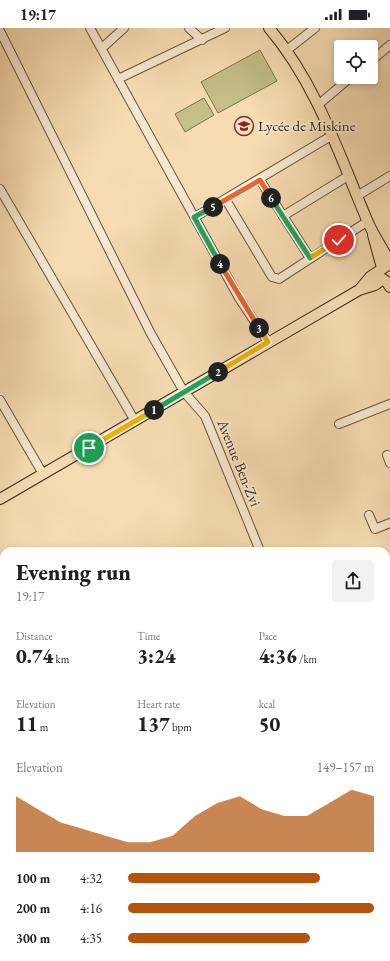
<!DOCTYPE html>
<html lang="en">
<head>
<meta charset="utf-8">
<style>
  :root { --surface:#fff; --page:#f2f2f2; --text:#202124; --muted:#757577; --accent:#b45309 }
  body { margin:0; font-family:"EB Garamond",serif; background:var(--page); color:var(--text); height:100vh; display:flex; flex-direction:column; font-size:15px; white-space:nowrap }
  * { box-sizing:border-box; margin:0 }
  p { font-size:13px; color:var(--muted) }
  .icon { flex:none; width:22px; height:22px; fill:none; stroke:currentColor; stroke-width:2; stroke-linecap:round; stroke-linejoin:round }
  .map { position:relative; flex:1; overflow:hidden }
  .drawer { position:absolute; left:0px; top:519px; width:390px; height:414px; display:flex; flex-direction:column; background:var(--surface); border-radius:12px 12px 0 0; box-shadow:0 2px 6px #0003 }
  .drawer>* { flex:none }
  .fabs { position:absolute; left:334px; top:12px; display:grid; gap:8px }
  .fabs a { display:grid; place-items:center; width:44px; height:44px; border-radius:4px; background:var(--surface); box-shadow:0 2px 6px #0003; font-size:20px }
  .pin { position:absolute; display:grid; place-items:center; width:34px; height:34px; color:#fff; margin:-17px; border:2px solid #fff; border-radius:50%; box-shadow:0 1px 4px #0007 }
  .km { position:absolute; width:20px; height:20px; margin:-10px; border-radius:50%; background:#222; color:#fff; font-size:11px; line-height:20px; text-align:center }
  .round { display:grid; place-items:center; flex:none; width:42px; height:42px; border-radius:4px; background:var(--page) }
  .head { display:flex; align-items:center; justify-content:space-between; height:68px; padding:0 16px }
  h1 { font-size:22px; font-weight:800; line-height:30px }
  .figures { display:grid; grid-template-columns:repeat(3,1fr); gap:6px; height:68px; padding:4px 16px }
  .figures div { display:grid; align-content:center }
  .figures b { font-size:20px; font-weight:800 }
  .figures small { font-size:11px; font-weight:400 }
  .figures p { font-size:11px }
  .chart { height:112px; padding:8px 16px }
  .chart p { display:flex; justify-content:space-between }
  .chart svg { width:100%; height:72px; margin-top:4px; fill:var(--accent); opacity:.7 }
  ul { padding:0 16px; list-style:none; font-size:13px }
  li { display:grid; grid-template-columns:64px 48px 1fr; align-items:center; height:30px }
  li i { height:10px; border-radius:5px; background:var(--accent) }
  .status { display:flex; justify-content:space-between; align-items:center; height:28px; padding:0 20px; background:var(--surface); direction:ltr }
  .status svg { height:11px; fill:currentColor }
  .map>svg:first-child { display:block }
  .green { fill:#c4be88; stroke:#7e7350 }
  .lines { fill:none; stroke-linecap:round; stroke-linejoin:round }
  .stream { stroke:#758074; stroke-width:1.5 }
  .river { stroke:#9ebab1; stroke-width:9 }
  .minor-casing { stroke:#68553f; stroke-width:10 }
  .major-casing { stroke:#382818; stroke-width:12 }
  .minor { stroke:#fae8ce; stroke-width:8 }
  .major { stroke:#f7dcb3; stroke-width:10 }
  .split-1-casing { stroke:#fff; stroke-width:8 }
  .split-2-casing { stroke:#fff; stroke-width:8 }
  .split-3-casing { stroke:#fff; stroke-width:8 }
  .split-4-casing { stroke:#fff; stroke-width:8 }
  .split-5-casing { stroke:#fff; stroke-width:8 }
  .split-6-casing { stroke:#fff; stroke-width:8 }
  .split-7-casing { stroke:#fff; stroke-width:8 }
  .split-8-casing { stroke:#fff; stroke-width:8 }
  .split-1 { stroke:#f5b400; stroke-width:5 }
  .split-2 { stroke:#22a559; stroke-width:5 }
  .split-3 { stroke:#f5b400; stroke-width:5 }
  .split-4 { stroke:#f0652b; stroke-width:5 }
  .split-5 { stroke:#22a559; stroke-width:5 }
  .split-6 { stroke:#f0652b; stroke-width:5 }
  .split-7 { stroke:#22a559; stroke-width:5 }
  .split-8 { stroke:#f5b400; stroke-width:5 }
  .labels { text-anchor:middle; stroke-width:3.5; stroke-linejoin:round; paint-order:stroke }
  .poi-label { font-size:15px; fill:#382818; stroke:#fae8ce; text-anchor:start }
  .street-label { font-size:15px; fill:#382818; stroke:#fae8ce }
</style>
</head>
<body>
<div class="status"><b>19:17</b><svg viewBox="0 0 49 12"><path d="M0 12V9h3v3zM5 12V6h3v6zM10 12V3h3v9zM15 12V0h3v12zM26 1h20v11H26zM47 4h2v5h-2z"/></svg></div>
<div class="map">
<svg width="390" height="933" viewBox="0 0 390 933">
  <rect width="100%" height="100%" fill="#f7dcb3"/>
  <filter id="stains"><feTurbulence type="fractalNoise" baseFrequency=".005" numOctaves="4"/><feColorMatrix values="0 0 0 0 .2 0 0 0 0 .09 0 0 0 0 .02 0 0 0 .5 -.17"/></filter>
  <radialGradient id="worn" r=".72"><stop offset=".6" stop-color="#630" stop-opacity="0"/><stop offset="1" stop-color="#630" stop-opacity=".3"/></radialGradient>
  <!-- green -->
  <g class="green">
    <path d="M 260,22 L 277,53 L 218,85 L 201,54 Z"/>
    <path d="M 204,70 L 214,87 L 185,104 L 175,86 Z"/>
  </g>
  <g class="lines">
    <!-- stream -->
    <g class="stream">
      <path d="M 386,878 L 390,876"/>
      <path d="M 257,933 L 263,929"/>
    </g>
    <!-- river -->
    <g class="river">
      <path d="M 0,738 L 4,745"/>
      <path d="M 118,929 L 120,933"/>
    </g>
    <defs>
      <g id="minor">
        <path d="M 90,0 L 239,270 L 268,314"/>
        <path d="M 189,0 L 202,12"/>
        <path d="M 0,3 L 150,304 L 184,364 L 205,388 L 260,523"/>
        <path d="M 102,20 L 124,0"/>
        <path d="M 287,22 L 315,0"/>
        <path d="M 371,33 L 390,17"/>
        <path d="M 118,51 L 225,0"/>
        <path d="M 318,77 L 351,49"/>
        <path d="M 260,152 L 310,230"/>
        <path d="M 0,161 L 135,393"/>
        <path d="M 357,168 L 390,148"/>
        <path d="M 226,172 L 272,249 L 279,251 L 368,193"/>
        <path d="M 283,188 L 348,148"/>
        <path d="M 195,189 L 331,108"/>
        <path d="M 0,372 L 43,446"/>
        <path d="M 339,396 L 390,376"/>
        <path d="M 387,427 L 390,435"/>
        <path d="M 369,487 L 375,501 L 390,495"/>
        <path d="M 386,827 L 390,837"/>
        <path d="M 36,929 L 38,933"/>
        <path d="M 318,929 L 320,933"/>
        <path d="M 354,933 L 360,929"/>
      </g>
      <g id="major">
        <path d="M 269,0 C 316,55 339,126 367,192 C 373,207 383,220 390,235"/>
        <path d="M 373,207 L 382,240"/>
        <path d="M 386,253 L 390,259"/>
        <path d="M 360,261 L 370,249 L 388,237"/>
        <path d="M 0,471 L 359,262 L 375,257 L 383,251"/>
        <path d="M 0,757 L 4,763"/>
        <path d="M 106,929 L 108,933"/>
      </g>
    </defs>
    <!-- minor casing -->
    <use href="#minor" class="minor-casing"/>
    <!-- major casing -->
    <use href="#major" class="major-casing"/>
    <!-- minor -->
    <use href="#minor" class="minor"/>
    <!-- major -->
    <use href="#major" class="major"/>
  </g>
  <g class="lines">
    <defs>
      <path id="split-1" d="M 89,420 L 154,382"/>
      <path id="split-2" d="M 154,382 L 218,344"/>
      <path id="split-3" d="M 218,344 L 268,314 L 259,300"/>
      <path id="split-4" d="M 220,236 L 259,300"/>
      <path id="split-5" d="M 213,179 L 194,189 L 220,236"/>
      <path id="split-6" d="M 213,179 L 260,152 L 271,170"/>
      <path id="split-7" d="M 271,170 L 310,230 L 313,228"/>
      <path id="split-8" d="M 313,228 L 339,212"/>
    </defs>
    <!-- split-1 casing -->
    <use href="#split-1" class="split-1-casing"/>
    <!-- split-2 casing -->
    <use href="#split-2" class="split-2-casing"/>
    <!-- split-3 casing -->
    <use href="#split-3" class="split-3-casing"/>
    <!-- split-4 casing -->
    <use href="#split-4" class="split-4-casing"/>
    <!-- split-5 casing -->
    <use href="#split-5" class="split-5-casing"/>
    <!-- split-6 casing -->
    <use href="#split-6" class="split-6-casing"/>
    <!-- split-7 casing -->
    <use href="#split-7" class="split-7-casing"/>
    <!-- split-8 casing -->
    <use href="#split-8" class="split-8-casing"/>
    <!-- split-1 -->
    <use href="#split-1" class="split-1"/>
    <!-- split-2 -->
    <use href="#split-2" class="split-2"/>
    <!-- split-3 -->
    <use href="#split-3" class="split-3"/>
    <!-- split-4 -->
    <use href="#split-4" class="split-4"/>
    <!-- split-5 -->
    <use href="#split-5" class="split-5"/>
    <!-- split-6 -->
    <use href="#split-6" class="split-6"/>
    <!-- split-7 -->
    <use href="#split-7" class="split-7"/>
    <!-- split-8 -->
    <use href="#split-8" class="split-8"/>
  </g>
  <!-- icons -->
  <defs>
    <symbol id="school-ring" viewBox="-11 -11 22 22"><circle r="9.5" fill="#fae8ce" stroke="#8f2418" stroke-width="1.5"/><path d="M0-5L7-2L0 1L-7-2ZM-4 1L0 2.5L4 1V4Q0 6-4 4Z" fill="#8f2418"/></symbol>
  </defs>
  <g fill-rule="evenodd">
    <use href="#school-ring" x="233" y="87" width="22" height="22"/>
  </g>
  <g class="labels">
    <!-- poi labels -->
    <g class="poi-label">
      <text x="258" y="103">Lycée de Miskine</text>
    </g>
    <!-- street labels -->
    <g class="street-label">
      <text transform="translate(239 435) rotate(68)" y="5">Avenue Ben-Zvi</text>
    </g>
  </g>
  <rect width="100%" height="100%" filter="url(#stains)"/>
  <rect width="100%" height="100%" fill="url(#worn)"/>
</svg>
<div class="fabs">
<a><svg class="icon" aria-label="locate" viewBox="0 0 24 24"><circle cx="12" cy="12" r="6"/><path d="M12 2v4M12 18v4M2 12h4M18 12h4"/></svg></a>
</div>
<div class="pin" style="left:89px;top:420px;background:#1e9e55"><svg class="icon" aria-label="arrive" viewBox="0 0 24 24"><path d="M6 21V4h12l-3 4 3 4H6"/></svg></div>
<div class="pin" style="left:339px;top:212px;background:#d93025"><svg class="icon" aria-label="check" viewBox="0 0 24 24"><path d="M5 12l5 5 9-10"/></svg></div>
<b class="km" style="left:154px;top:382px">1</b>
<b class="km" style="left:218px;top:344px">2</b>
<b class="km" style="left:259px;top:300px">3</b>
<b class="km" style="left:220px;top:236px">4</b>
<b class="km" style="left:213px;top:179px">5</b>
<b class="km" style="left:271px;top:170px">6</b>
<section class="drawer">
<div class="head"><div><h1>Evening run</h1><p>19:17</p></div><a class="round"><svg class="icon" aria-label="share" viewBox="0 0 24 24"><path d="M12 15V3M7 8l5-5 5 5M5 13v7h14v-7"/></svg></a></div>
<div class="figures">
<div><p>Distance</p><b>0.74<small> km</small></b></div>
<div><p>Time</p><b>3:24</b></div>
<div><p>Pace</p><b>4:36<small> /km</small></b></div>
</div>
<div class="figures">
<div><p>Elevation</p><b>11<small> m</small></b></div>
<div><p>Heart rate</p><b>137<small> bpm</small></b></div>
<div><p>kcal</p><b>50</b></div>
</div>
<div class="chart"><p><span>Elevation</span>149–157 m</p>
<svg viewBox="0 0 160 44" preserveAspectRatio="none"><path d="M0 44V10L10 18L20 26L30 30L40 34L50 38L60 38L70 34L80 22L90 14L100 10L110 18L120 22L130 22L140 14L150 6L160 10V44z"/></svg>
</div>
<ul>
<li><b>100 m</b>4:32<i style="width:78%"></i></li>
<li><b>200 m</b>4:16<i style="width:100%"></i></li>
<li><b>300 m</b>4:35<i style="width:74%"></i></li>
</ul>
</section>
</div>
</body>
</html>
